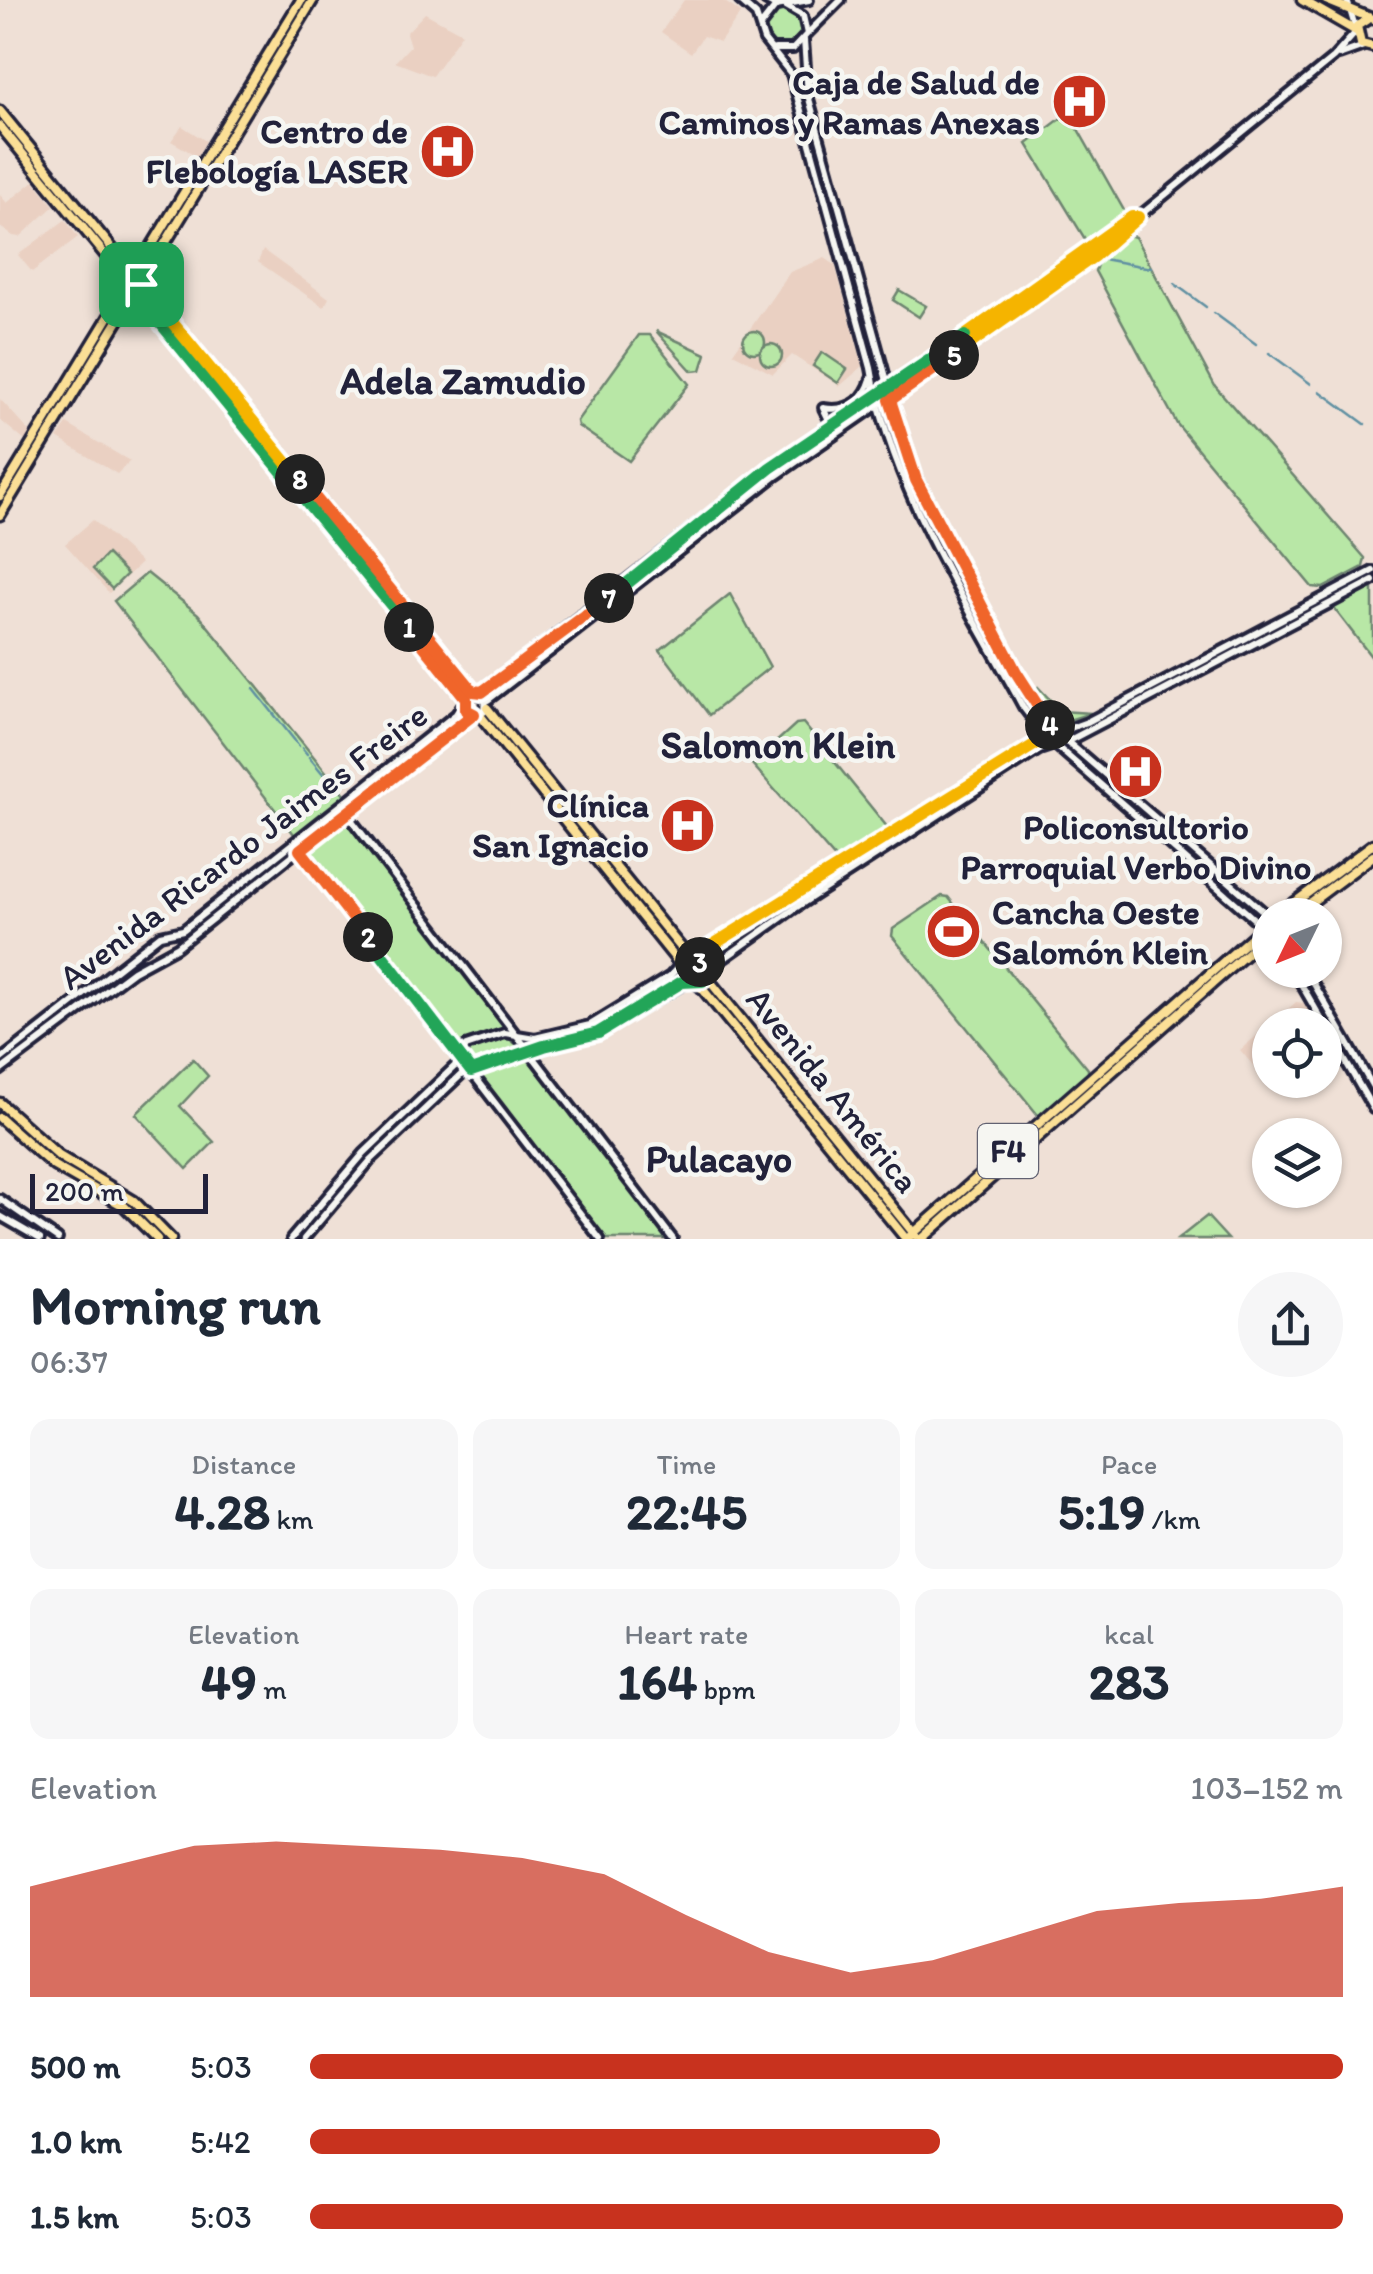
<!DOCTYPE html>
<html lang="en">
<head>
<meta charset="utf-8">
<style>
  :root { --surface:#fff; --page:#f6f6f7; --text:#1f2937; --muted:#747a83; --accent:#c8321e }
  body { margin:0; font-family:Itim,sans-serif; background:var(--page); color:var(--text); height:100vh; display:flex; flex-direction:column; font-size:38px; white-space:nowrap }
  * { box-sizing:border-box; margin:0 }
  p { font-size:32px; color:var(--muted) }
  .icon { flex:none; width:55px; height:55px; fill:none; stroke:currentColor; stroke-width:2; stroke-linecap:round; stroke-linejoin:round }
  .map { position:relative; height:1239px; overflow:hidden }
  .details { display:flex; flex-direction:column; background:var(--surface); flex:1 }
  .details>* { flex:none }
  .needle { width:65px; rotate:227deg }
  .buttons { position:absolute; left:1252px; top:898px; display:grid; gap:20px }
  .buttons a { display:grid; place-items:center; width:90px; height:90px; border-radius:50%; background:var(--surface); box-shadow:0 2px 8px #0004; font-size:50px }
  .scale { position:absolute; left:30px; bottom:25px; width:178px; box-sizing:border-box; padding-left:10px; border:5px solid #22223b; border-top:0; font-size:28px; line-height:35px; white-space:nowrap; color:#22223b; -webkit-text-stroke:8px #f6f6f2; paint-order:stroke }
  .pin { position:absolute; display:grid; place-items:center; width:85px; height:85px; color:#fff; margin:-42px; border-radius:20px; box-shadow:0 5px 15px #0006 }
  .km { position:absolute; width:50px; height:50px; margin:-25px; border-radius:50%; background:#222; color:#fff; font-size:28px; line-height:50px; text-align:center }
  .round { display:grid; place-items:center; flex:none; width:105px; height:105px; border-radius:52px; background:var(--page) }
  .head { display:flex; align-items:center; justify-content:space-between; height:170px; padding:0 30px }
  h1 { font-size:55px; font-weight:800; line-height:75px }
  .metrics { display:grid; grid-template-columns:repeat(3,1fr); gap:15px; height:170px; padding:10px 30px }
  .metrics div { display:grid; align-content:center; border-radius:20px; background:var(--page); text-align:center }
  .metrics b { font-size:50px; font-weight:800 }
  .metrics small { font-size:28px; font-weight:400 }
  .metrics p { font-size:28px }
  .chart { height:280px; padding:20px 30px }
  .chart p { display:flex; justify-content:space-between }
  .chart svg { width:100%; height:180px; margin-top:10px; fill:var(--accent); opacity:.7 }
  ul { padding:0 30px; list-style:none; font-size:32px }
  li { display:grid; grid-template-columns:160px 120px 1fr; align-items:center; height:75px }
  li i { height:25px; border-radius:12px; background:var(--accent) }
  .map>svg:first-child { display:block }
  .built { fill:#ead0c2 }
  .green { fill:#b8e7a6; stroke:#6d8470; stroke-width:2.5 }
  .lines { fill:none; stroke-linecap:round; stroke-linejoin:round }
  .stream { stroke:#6090a2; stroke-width:2.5 }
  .tertiary-casing { stroke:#22223b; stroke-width:14 }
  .secondary-casing { stroke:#22223b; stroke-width:14 }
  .primary-casing { stroke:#22223b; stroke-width:15 }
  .trunk-casing { stroke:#22223b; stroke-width:15 }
  .tertiary { stroke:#f6f6f2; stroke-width:6 }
  .secondary { stroke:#f6f6f2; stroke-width:6 }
  .primary { stroke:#fbdf96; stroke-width:8 }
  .trunk { stroke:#fbdf96; stroke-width:8 }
  .split-1-casing { stroke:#fff; stroke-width:20 }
  .split-2-casing { stroke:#fff; stroke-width:20 }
  .split-3-casing { stroke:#fff; stroke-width:20 }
  .split-4-casing { stroke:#fff; stroke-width:20 }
  .split-5-casing { stroke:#fff; stroke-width:20 }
  .split-6-casing { stroke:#fff; stroke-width:20 }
  .split-7-casing { stroke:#fff; stroke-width:20 }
  .split-8-casing { stroke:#fff; stroke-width:20 }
  .split-9-casing { stroke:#fff; stroke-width:20 }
  .split-1 { stroke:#22a559; stroke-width:12 }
  .split-2 { stroke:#f0652b; stroke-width:12 }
  .split-3 { stroke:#22a559; stroke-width:12 }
  .split-4 { stroke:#f5b400; stroke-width:12 }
  .split-5 { stroke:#f0652b; stroke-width:12 }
  .split-6 { stroke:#f5b400; stroke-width:12 }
  .split-7 { stroke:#22a559; stroke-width:12 }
  .split-8 { stroke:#f0652b; stroke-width:12 }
  .split-9 { stroke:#f5b400; stroke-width:12 }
  .labels { text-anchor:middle; stroke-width:9; stroke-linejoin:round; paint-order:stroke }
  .shield { fill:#f6f6f2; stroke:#626272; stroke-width:2.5 }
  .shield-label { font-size:32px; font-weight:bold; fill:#22223b }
  .poi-label { font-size:35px; font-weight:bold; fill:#22223b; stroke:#f6f6f2; text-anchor:end }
  .street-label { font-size:35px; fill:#22223b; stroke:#f6f6f2 }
  .neighbourhood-label { font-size:38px; font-weight:bold; fill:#22223b; stroke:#f6f6f2 }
</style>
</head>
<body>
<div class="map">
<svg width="1373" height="1239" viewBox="0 0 1373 1239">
  <rect width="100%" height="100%" fill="#efe0d6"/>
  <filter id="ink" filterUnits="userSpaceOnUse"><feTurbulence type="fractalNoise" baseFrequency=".01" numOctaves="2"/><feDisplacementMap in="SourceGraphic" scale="20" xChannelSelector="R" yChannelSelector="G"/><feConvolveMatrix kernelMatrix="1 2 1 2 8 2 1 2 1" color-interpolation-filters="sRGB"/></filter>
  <g filter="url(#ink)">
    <!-- built -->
    <g class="built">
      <path d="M 684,0 L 722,0 L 741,13 L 720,42 L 703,36 L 691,53 L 661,32 Z"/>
      <path d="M 425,13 L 462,33 L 432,76 L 395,62 L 410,46 L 406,33 Z"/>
      <path d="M 182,126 L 206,141 L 197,156 L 171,141 Z"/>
      <path d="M 34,181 L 54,206 L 20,237 L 13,236 L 0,227 L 0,195 L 7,203 Z"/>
      <path d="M 65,220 L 78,237 L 32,272 L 18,255 Z"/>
      <path d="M 263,250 L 329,298 L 324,307 L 258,262 Z"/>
      <path d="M 825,258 L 835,265 L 863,366 L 840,386 L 792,355 L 773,374 L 733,353 L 790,272 Z"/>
      <path d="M 0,399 L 30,432 L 25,441 L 0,420 Z"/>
      <path d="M 67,424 L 121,456 L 130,461 L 117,474 L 57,438 Z"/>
      <path d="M 93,520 L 141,563 L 109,593 L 65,544 Z"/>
      <path d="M 1296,1002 L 1304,1003 L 1318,1023 L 1270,1025 L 1270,1061 L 1258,1071 L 1240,1050 Z"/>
    </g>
    <!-- green -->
    <g class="green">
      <path d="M 306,0 L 309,0 L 140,277 L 139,276 Z"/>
      <circle cx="784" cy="28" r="18"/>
      <path d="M 1064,116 L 1071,117 L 1126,214 L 1088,244 L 1027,144 Z"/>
      <path d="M 1129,235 L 1135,237 L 1215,386 L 1365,558 L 1363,567 L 1323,588 L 1312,587 L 1177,424 L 1095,271 L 1099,258 Z"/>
      <path d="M 899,290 L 926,306 L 919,317 L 893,300 Z"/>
      <path d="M 129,291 L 131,293 L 0,507 L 0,503 Z"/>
      <circle cx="754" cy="342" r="11"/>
      <path d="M 656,331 L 706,354 L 701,370 L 692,371 Z"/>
      <path d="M 639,335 L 650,335 L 689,384 L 629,461 L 578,426 L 577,421 Z"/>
      <circle cx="771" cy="355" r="11"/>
      <path d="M 822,352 L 847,369 L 838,383 L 813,366 Z"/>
      <path d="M 889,409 L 905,465 L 959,576 L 910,482 L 884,413 Z"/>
      <path d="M 107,554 L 127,574 L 112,589 L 93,569 Z"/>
      <path d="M 147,573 L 198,614 L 344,794 L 344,800 L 297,838 L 114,601 Z"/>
      <path d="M 1373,584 L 1373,659 L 1333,607 Z"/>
      <path d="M 730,594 L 770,667 L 709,715 L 660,650 Z"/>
      <path d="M 1038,687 L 1061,711 L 1091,713 L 1072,719 L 1054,715 L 1035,690 Z"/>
      <path d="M 803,723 L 888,828 L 838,862 L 752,764 L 796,724 Z"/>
      <path d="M 1044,741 L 1046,743 L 843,874 L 839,869 Z"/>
      <path d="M 342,821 L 350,821 L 506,1024 L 505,1030 L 459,1045 L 451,1040 L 308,854 Z"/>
      <path d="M 833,873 L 836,877 L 706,963 L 702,957 Z"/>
      <path d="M 942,896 L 948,897 L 1088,1069 L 1088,1077 L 1043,1115 L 1038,1115 L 892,936 L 893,929 Z"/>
      <path d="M 677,975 L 680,979 L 607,1026 L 532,1048 L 528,1041 L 597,1026 Z"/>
      <path d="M 507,1037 L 523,1050 L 478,1066 L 465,1054 L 484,1042 Z"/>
      <path d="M 193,1059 L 208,1076 L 180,1106 L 214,1142 L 187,1169 L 136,1114 Z"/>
      <path d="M 526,1059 L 530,1060 L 669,1239 L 604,1239 L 483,1080 L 482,1073 Z"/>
      <path d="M 461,1064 L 465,1069 L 368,1159 L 300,1239 L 294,1239 L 365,1156 Z"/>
      <path d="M 1207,1216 L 1228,1239 L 1178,1239 Z"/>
    </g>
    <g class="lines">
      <!-- stream -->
      <g class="stream">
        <path d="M 1103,259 L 1151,268"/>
        <path d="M 1175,284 L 1206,307"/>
        <path d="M 1028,296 L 1070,266"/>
        <path d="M 1214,313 L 1256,344"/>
        <path d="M 954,349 L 1016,304"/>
        <path d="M 1269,353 L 1311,384"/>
        <path d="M 1320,391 L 1365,424"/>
        <path d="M 627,588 L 777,469 L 820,442"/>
        <path d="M 254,689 L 299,746"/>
        <path d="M 491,692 L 562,639"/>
        <path d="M 302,748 L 307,754"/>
        <path d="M 309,757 L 324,775"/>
        <path d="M 365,794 L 462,715"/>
        <path d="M 178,939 L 257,879"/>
        <path d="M 82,1006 L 135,965 L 169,945"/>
        <path d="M 0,1066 L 27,1047"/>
      </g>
      <defs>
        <g id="tertiary">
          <path d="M 347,814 L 673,1239"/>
          <path d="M 300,850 L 600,1239"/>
          <path d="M 795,908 L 1039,750 L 1072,739 L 1373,581"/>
          <path d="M 695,956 L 1046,737 L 1087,722 L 1373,571"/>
          <path d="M 705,972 L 836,879"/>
          <path d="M 0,1199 L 58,1239"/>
          <path d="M 0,1216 L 40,1239"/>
          <path d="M 291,1239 L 364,1153 L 458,1063 L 466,1046 L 505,1033 L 535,1038 L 590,1025 L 670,976 L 679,966"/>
          <path d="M 304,1239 L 371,1160 L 462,1074 L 544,1045 L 598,1033 L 691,980"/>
        </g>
        <g id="secondary">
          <path d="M 739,0 L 756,15 L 764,40 L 791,74 L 871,368 C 890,486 967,603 1023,707 L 1046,737 L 1270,933"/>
          <path d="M 765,0 L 776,6"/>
          <path d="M 1347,0 L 1356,30"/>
          <path d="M 761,25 L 776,6 L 809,0"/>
          <path d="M 808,33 L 841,0"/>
          <path d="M 804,40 L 808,95 L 911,468 L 1026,691 L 1055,731 L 1270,917"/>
          <path d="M 775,49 L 793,49 L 807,34 L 803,16 L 786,6"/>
          <path d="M 1339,55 L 1364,46"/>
          <path d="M 827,431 L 829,420 L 823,408 C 847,412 864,402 871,379"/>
          <path d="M 482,692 L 770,468 L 843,422 L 1132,217 L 1138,217 L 1333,58 L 1356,32"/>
          <path d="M 488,700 L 776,476 L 1083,263 L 1138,217"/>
          <path d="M 1293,970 L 1373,1109"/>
          <path d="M 1306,970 L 1373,1087"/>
          <path d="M 0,1060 L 160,935 L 183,930 L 456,714 L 469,694 L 485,695 L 484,712 L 461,721 L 177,947 L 133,971 L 0,1071"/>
        </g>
        <g id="primary">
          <path d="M 1302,0 L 1356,31"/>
          <path d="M 1326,0 L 1373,19"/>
          <path d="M 1368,19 L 1357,26 L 1361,44 L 1373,47"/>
          <path d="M 0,111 L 473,691"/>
          <path d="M 0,126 L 466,697"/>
          <path d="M 0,496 L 301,0"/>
          <path d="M 0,515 L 313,0"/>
          <path d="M 487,708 L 682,949 L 698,960 L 705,975"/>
          <path d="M 479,714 L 679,963"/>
          <path d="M 679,963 L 684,974 L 701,987 L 906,1239"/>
          <path d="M 705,975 L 916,1236"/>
          <path d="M 0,1103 L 59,1156 L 134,1201 L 171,1239"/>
          <path d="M 0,1118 L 54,1166 L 124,1206 L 157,1239"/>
        </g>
        <g id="trunk">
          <path d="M 1278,915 L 1373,844"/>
          <path d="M 1294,915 L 1373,856"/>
          <path d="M 907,1239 L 1270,921"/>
          <path d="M 922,1239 L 1270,933"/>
        </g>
      </defs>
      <!-- tertiary casing -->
      <use href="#tertiary" class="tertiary-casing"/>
      <!-- secondary casing -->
      <use href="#secondary" class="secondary-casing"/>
      <!-- primary casing -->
      <use href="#primary" class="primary-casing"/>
      <!-- trunk casing -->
      <use href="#trunk" class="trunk-casing"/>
      <!-- tertiary -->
      <use href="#tertiary" class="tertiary"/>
      <!-- secondary -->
      <use href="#secondary" class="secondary"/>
      <!-- primary -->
      <use href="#primary" class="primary"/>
      <!-- trunk -->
      <use href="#trunk" class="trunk"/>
    </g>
  </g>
  <g class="lines" filter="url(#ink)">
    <defs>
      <path id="split-1" d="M 141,284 L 136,293 L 409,627"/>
      <path id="split-2" d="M 368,937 L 300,850 L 474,714 L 466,710 L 466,698 L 409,627"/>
      <path id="split-3" d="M 368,937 L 471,1071 L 544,1046 L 598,1033 L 682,982 L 702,981 L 705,975 L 700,962"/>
      <path id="split-4" d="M 700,962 L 695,956 L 1055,732 L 1050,725"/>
      <path id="split-5" d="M 954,355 L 890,400 L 916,480 L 1016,672 L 1050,725"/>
      <path id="split-6" d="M 954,355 L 1094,256 L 1138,217 L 1132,217 L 965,336"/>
      <path id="split-7" d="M 609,598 L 770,468 L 965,336"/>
      <path id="split-8" d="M 300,479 L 473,691 L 482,692 L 609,598"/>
      <path id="split-9" d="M 141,284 L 300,479"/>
    </defs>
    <!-- split-1 casing -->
    <use href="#split-1" class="split-1-casing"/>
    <!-- split-2 casing -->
    <use href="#split-2" class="split-2-casing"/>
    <!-- split-3 casing -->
    <use href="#split-3" class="split-3-casing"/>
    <!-- split-4 casing -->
    <use href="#split-4" class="split-4-casing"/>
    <!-- split-5 casing -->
    <use href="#split-5" class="split-5-casing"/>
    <!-- split-6 casing -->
    <use href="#split-6" class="split-6-casing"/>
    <!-- split-7 casing -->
    <use href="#split-7" class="split-7-casing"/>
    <!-- split-8 casing -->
    <use href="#split-8" class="split-8-casing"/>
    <!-- split-9 casing -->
    <use href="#split-9" class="split-9-casing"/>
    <!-- split-1 -->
    <use href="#split-1" class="split-1"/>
    <!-- split-2 -->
    <use href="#split-2" class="split-2"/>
    <!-- split-3 -->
    <use href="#split-3" class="split-3"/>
    <!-- split-4 -->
    <use href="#split-4" class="split-4"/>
    <!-- split-5 -->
    <use href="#split-5" class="split-5"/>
    <!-- split-6 -->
    <use href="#split-6" class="split-6"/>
    <!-- split-7 -->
    <use href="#split-7" class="split-7"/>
    <!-- split-8 -->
    <use href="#split-8" class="split-8"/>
    <!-- split-9 -->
    <use href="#split-9" class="split-9"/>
  </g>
  <!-- icons -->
  <defs>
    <symbol id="hospital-disc" viewBox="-11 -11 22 22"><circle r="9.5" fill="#c8321e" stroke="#f6f6f2"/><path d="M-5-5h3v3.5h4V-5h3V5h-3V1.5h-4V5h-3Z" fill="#fff"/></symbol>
    <symbol id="stadium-disc" viewBox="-11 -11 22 22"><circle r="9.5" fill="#c8321e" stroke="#f6f6f2"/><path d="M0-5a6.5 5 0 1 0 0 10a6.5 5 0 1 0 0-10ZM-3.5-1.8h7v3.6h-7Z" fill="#fff"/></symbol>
  </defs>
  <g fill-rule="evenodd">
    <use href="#hospital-disc" x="1048" y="70" width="63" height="63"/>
    <use href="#hospital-disc" x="416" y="120" width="63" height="63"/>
    <use href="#hospital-disc" x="1104" y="740" width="63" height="63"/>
    <use href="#hospital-disc" x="656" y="794" width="63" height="63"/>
    <use href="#stadium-disc" x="922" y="900" width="63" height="63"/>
  </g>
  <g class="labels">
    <!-- shield labels -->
    <rect class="shield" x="978" y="1124" width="60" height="54" rx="8"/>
    <g class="shield-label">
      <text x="1008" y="1162">F4</text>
    </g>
    <!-- poi labels -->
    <g class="poi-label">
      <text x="1040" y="94">Caja de Salud de<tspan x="1040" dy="40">Caminos y Ramas Anexas</tspan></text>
      <text x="408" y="143">Centro de<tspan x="408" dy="40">Flebología LASER</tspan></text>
      <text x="649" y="817">Clínica<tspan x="649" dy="40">San Ignacio</tspan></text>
      <text x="1136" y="839" text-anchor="middle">Policonsultorio<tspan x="1136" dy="40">Parroquial Verbo Divino</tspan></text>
      <text x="992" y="924" text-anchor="start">Cancha Oeste<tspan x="992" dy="40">Salomón Klein</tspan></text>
    </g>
    <!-- street labels -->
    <g class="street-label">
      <text transform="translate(243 846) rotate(-37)" y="12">Avenida Ricardo Jaimes Freire</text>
      <text transform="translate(833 1090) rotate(51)" y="12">Avenida América</text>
    </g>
    <!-- neighbourhood labels -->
    <g class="neighbourhood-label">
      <text x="463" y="394">Adela Zamudio</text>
      <text x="778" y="758">Salomon Klein</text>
      <text x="719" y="1172">Pulacayo</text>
    </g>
  </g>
</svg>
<div class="buttons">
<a><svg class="needle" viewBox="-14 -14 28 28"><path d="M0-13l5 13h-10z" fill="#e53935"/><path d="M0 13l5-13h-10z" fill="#747a83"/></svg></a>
<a><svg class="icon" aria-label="locate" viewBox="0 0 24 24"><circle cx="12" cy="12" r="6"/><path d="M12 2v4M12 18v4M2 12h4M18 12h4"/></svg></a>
<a><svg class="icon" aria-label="layers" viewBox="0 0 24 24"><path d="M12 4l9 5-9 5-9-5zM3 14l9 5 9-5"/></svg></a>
</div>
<div class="scale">200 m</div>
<div class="pin" style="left:141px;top:284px;background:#1e9e55"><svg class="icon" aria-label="arrive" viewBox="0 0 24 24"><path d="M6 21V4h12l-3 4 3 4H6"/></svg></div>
<b class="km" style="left:409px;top:627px">1</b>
<b class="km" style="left:368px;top:937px">2</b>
<b class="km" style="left:700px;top:962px">3</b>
<b class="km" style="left:1050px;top:725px">4</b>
<b class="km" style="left:954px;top:355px">5</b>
<b class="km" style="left:609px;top:598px">7</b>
<b class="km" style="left:300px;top:479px">8</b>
</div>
<section class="details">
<div class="head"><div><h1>Morning run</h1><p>06:37</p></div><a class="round"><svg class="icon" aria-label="share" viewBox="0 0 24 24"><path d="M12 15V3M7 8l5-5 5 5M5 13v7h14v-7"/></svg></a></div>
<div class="metrics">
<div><p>Distance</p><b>4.28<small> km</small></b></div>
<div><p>Time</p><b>22:45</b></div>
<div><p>Pace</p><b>5:19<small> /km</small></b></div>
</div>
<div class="metrics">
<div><p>Elevation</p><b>49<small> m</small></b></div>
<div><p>Heart rate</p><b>164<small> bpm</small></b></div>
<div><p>kcal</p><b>283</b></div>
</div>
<div class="chart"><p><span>Elevation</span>103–152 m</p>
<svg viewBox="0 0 160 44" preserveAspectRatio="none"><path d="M0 44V17L10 12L20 7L30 6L40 7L50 8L60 10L70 14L80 24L90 33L100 38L110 35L120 29L130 23L140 21L150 20L160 17V44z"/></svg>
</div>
<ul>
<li><b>500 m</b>5:03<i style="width:100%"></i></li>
<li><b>1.0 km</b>5:42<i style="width:61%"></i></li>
<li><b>1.5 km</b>5:03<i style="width:100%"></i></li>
</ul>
</section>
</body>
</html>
